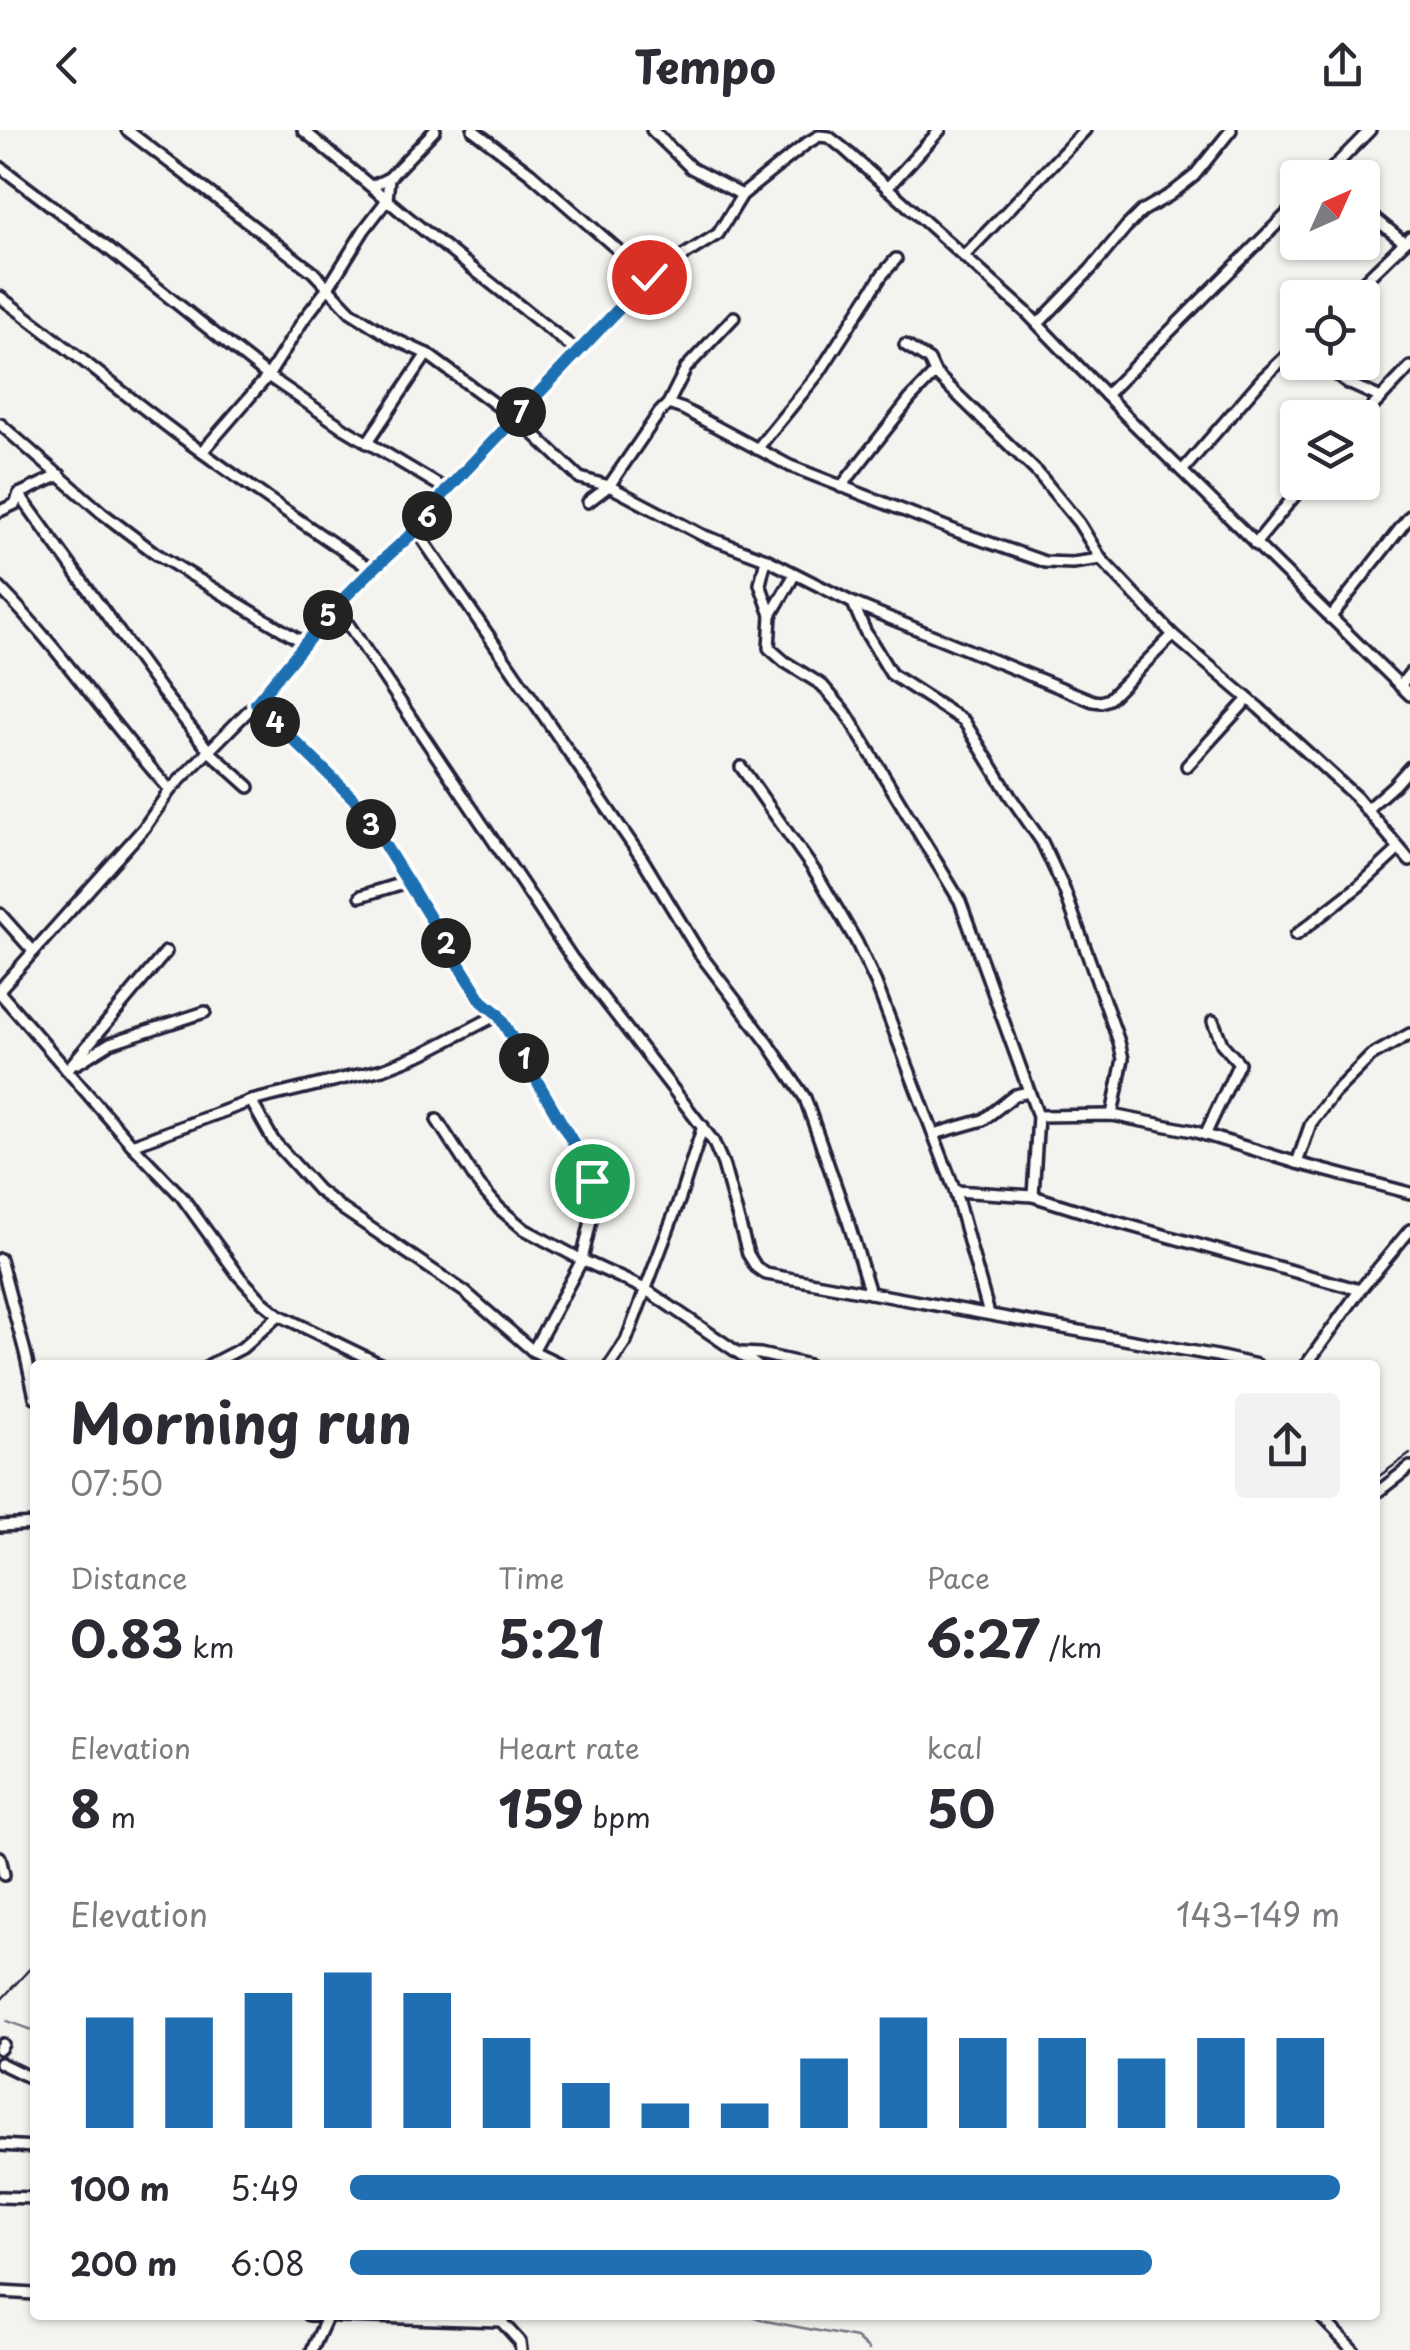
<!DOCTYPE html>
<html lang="en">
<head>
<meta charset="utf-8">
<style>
  :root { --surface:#fff; --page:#f2f2f3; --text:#2b2b33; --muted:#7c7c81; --accent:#1f6fb2 }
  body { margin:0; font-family:"Playpen Sans",sans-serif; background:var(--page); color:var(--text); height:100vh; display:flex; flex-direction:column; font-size:38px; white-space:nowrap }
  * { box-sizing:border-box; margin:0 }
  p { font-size:32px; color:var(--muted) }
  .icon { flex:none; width:55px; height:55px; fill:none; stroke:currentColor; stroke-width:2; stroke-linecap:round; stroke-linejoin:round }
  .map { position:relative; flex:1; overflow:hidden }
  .panel { position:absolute; left:30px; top:1230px; width:1350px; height:960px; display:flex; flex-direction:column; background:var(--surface); border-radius:10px; box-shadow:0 2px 8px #0004 }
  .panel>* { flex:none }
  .needle { width:65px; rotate:45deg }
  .buttons { position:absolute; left:1280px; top:30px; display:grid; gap:20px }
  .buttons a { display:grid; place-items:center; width:100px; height:100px; border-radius:10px; background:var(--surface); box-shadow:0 2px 8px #0004; font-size:50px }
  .pin { position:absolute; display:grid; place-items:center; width:85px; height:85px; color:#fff; margin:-42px; border:5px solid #fff; border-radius:50%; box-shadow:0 2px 10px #0007 }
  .km { position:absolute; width:50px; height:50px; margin:-25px; border-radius:50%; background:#222; color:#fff; font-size:28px; line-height:50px; text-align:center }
  .round { display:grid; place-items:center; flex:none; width:105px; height:105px; border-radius:10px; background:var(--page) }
  .summary { display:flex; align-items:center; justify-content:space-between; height:170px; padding:0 40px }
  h1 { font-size:55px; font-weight:700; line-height:75px }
  .figures { display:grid; grid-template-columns:repeat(3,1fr); gap:15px; height:170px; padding:10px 40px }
  .figures div { display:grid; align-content:center }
  .figures b { font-size:50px; font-weight:700 }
  .figures small { font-size:28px; font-weight:400 }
  .figures p { font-size:28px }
  .chart { height:280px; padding:20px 40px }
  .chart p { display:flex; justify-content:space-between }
  .chart svg { width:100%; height:180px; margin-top:10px; stroke:var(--accent); stroke-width:6 }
  ul { padding:0 40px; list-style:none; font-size:32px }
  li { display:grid; grid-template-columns:160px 120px 1fr; align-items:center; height:75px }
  li i { height:25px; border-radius:12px; background:var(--accent) }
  header { display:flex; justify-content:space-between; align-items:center; height:130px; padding:0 40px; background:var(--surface); font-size:45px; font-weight:700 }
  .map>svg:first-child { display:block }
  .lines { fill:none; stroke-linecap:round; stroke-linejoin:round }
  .stream { stroke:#757582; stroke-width:2.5 }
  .minor-casing { stroke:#22223b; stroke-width:16 }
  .minor { stroke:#fdfcf7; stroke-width:9 }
  .rail { stroke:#22223b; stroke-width:2.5 }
  .route-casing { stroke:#fff; stroke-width:20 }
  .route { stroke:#1f6fb2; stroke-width:12 }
</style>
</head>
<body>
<header><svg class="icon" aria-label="back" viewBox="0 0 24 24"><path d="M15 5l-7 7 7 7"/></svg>Tempo<svg class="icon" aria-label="share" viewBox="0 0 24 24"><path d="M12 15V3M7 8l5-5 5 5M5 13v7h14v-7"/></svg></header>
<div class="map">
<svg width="1410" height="2220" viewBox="0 0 1410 2220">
  <rect width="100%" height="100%" fill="#f4f3ef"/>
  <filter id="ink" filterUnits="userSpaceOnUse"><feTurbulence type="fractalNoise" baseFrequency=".01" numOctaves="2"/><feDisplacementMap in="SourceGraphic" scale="20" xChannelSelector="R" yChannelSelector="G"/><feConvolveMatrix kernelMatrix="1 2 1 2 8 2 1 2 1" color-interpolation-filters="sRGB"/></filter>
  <g filter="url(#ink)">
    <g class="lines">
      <!-- stream -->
      <g class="stream">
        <path d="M 7,1891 L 35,1901"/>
        <path d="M 750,2185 L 766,2191 L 856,2208 L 869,2220"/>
      </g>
      <defs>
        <g id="minor">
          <path d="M 127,0 L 313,142 L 351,182 L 392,208 L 427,224 L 514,288"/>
          <path d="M 303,0 L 416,94 L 577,221"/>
          <path d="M 473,0 L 530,43 L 649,147"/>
          <path d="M 652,0 L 691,38 L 742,65"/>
          <path d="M 0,37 L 106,117 L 268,246 L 345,299 L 447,360"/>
          <path d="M 1323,48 L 1370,0"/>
          <path d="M 372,56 L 389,48 L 435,0"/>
          <path d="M 887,58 L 940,0"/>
          <path d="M 1362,78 L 1404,112"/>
          <path d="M 964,126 L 1085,0"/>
          <path d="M 0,167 C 60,211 117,259 176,303 C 240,351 306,395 372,440"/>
          <path d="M 1347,168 L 1410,107"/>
          <path d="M 1038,194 L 1091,139 L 1126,97 L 1142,81 L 1170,65 L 1194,46 L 1231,0"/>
          <path d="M 905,215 L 929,230 L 935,243 L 1038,343 L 1079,393 L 1101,429 L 1173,505 L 1259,578 L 1356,667 L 1410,731"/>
          <path d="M 1320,232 L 1348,253 L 1381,268"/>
          <path d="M 1106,265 L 1298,73"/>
          <path d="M 668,274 L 683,279 L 790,336 L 956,401 L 1045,432 L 1072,433 L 1101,429"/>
          <path d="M 516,287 L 580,348 L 609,356 L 702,405 L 766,429 L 853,473 L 1093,571 L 1101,572 L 1109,569 L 1173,505"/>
          <path d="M 1362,288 L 1410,237"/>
          <path d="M 0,294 L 102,383 L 155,423 L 304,513"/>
          <path d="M 367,313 L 427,224"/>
          <path d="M 757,319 L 819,243 L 882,145 L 896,129"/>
          <path d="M 202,322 L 268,246 L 304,189 L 328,158 L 364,100 L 387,70 L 389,48"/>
          <path d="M 1182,341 L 1262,249 L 1298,215"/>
          <path d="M 841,357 L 910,269 L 935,243"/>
          <path d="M 19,364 L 163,563 L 210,622 L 249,657"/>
          <path d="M 588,372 L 609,356 L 659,283 L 668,274 L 686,238 L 734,187"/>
          <path d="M 0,381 L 15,374 L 19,364 L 60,345"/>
          <path d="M 416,400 L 643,730 L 700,824 L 768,913 L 805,968 L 848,1091 L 870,1163"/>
          <path d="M 1255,414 L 1306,352"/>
          <path d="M 766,429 L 760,454 L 771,485 L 769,518 L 785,532 L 822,555 L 846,583 L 960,771 L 1038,986 L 1033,1066"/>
          <path d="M 0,458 C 62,521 111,595 170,660"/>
          <path d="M 853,473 L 865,501 L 891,544 L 964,591 L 1010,666 L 1042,712 L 1064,759 L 1119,912 L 1123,929 L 1112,985"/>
          <path d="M 336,476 L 572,828 L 713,1011 L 723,1034 L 748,1124 L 756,1137 L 766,1144 L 1217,1226 L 1257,1235"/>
          <path d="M 771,485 L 795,444"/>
          <path d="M 1330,488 L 1410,386"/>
          <path d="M 1400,556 L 1410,543"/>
          <path d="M 256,573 L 359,675 L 482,871 L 499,884 L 579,1021 L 593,1051 L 595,1073 L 582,1130 L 533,1221"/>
          <path d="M 1187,636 L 1248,569"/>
          <path d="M 741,637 L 816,743 L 856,811 L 876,853 L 955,1061 L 989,1184"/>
          <path d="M 1366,680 L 1394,655 L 1410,637"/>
          <path d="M 361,766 L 407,752"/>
          <path d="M 0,784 L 33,821"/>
          <path d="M 1296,805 L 1359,756 L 1399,719"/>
          <path d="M 0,859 L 144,698 L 170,660 L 256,573 L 336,476 L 372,440 L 416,400 L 447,360 L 649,147 L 718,104 L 742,65 L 807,13 L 819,6 L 829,7 L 843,18 L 1027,183 L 1131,291 L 1410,565"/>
          <path d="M 0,863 L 132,1015 L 182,1067 L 239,1146 L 264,1173 L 279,1185 L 382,1235"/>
          <path d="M 78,933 L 110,913 L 205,882"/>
          <path d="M 67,940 L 166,822"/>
          <path d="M 251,971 L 273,1010 L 318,1060 L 344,1080 L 465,1162 L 533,1221 L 562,1235"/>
          <path d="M 1038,986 L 1112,985 L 1193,1001 L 1297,1033 L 1410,1063"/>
          <path d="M 437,990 L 479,1055 L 499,1078 L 524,1099 L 582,1130 L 645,1159 L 756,1235"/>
          <path d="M 934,1004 L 983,990 L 1015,965 L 1029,962"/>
          <path d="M 1205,1005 L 1239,933 L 1222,914 L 1213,891"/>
          <path d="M 132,1015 L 251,971 L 383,939 L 424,923 L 499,884"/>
          <path d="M 1297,1033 L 1311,993 L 1334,963 L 1371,926 L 1410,904"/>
          <path d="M 955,1061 L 1033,1066 L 1106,1089 L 1360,1160"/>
          <path d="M 0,1129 L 25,1222 L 35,1267"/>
          <path d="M 741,1223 L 760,1224 L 809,1235"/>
          <path d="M 209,1235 L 242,1218 L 279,1185"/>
          <path d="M 610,1235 L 626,1211 L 679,1071 L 703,996"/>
          <path d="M 1306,1235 L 1360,1160 L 1410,1100"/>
          <path d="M 1375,1364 L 1410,1337"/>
          <path d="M 0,1396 L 35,1394"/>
          <path d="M 0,1727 L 4,1745"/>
          <path d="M 0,1919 L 3,1914"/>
          <path d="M 0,1933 L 35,1950"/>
          <path d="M 0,2015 L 35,2017"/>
          <path d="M 0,2067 L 35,2068"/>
          <path d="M 0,2162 L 35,2164"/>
          <path d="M 309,2185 L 501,2191 L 520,2212 L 521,2220"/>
          <path d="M 1319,2185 L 1353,2220"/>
          <path d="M 312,2220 L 328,2185"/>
        </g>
      </defs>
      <!-- minor casing -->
      <use href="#minor" class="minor-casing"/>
      <!-- minor -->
      <use href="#minor" class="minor"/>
      <!-- rail -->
      <g class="rail">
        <path d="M 1375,1349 L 1410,1324"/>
        <path d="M 0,1871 L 35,1833"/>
      </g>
    </g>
  </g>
  <g class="lines" filter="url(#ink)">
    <defs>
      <path id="route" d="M 592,1051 L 578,1021 L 498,884 L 482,871 L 359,674 L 256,573 L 336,476 L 372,440 L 416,400 L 447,360 L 649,147"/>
    </defs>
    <!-- route casing -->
    <use href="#route" class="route-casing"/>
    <!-- route -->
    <use href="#route" class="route"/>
  </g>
</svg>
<div class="buttons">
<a><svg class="needle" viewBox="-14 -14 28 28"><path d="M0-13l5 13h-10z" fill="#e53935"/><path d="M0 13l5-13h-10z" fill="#7c7c81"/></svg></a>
<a><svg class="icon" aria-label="locate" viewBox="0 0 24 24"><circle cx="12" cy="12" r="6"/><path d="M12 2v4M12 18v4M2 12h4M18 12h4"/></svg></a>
<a><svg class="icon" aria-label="layers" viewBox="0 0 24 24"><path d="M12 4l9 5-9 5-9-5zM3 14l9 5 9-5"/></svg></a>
</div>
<div class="pin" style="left:592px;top:1051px;background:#1e9e55"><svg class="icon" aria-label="arrive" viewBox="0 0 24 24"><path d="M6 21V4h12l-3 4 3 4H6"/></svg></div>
<div class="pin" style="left:649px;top:147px;background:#d93025"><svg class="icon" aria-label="check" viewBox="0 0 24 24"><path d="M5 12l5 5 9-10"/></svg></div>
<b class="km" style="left:524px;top:928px">1</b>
<b class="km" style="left:446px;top:813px">2</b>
<b class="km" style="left:371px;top:694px">3</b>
<b class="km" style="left:275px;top:592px">4</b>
<b class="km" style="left:328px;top:485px">5</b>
<b class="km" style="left:427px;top:386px">6</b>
<b class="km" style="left:521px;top:282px">7</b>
<section class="panel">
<div class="summary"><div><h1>Morning run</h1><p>07:50</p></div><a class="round"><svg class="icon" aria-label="share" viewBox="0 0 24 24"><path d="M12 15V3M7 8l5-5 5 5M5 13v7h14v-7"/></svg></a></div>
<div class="figures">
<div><p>Distance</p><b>0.83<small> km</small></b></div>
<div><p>Time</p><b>5:21</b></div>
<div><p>Pace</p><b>6:27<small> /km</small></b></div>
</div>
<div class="figures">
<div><p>Elevation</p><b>8<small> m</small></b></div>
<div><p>Heart rate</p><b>159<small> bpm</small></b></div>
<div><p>kcal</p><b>50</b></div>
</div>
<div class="chart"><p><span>Elevation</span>143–149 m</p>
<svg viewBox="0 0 160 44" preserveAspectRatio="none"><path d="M5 44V17M15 44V17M25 44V11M35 44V6M45 44V11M55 44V22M65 44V33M75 44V38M85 44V38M95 44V27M105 44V17M115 44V22M125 44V22M135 44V27M145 44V22M155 44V22"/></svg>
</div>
<ul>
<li><b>100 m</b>5:49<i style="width:100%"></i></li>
<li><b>200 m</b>6:08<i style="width:81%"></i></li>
</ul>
</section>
</div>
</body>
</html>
